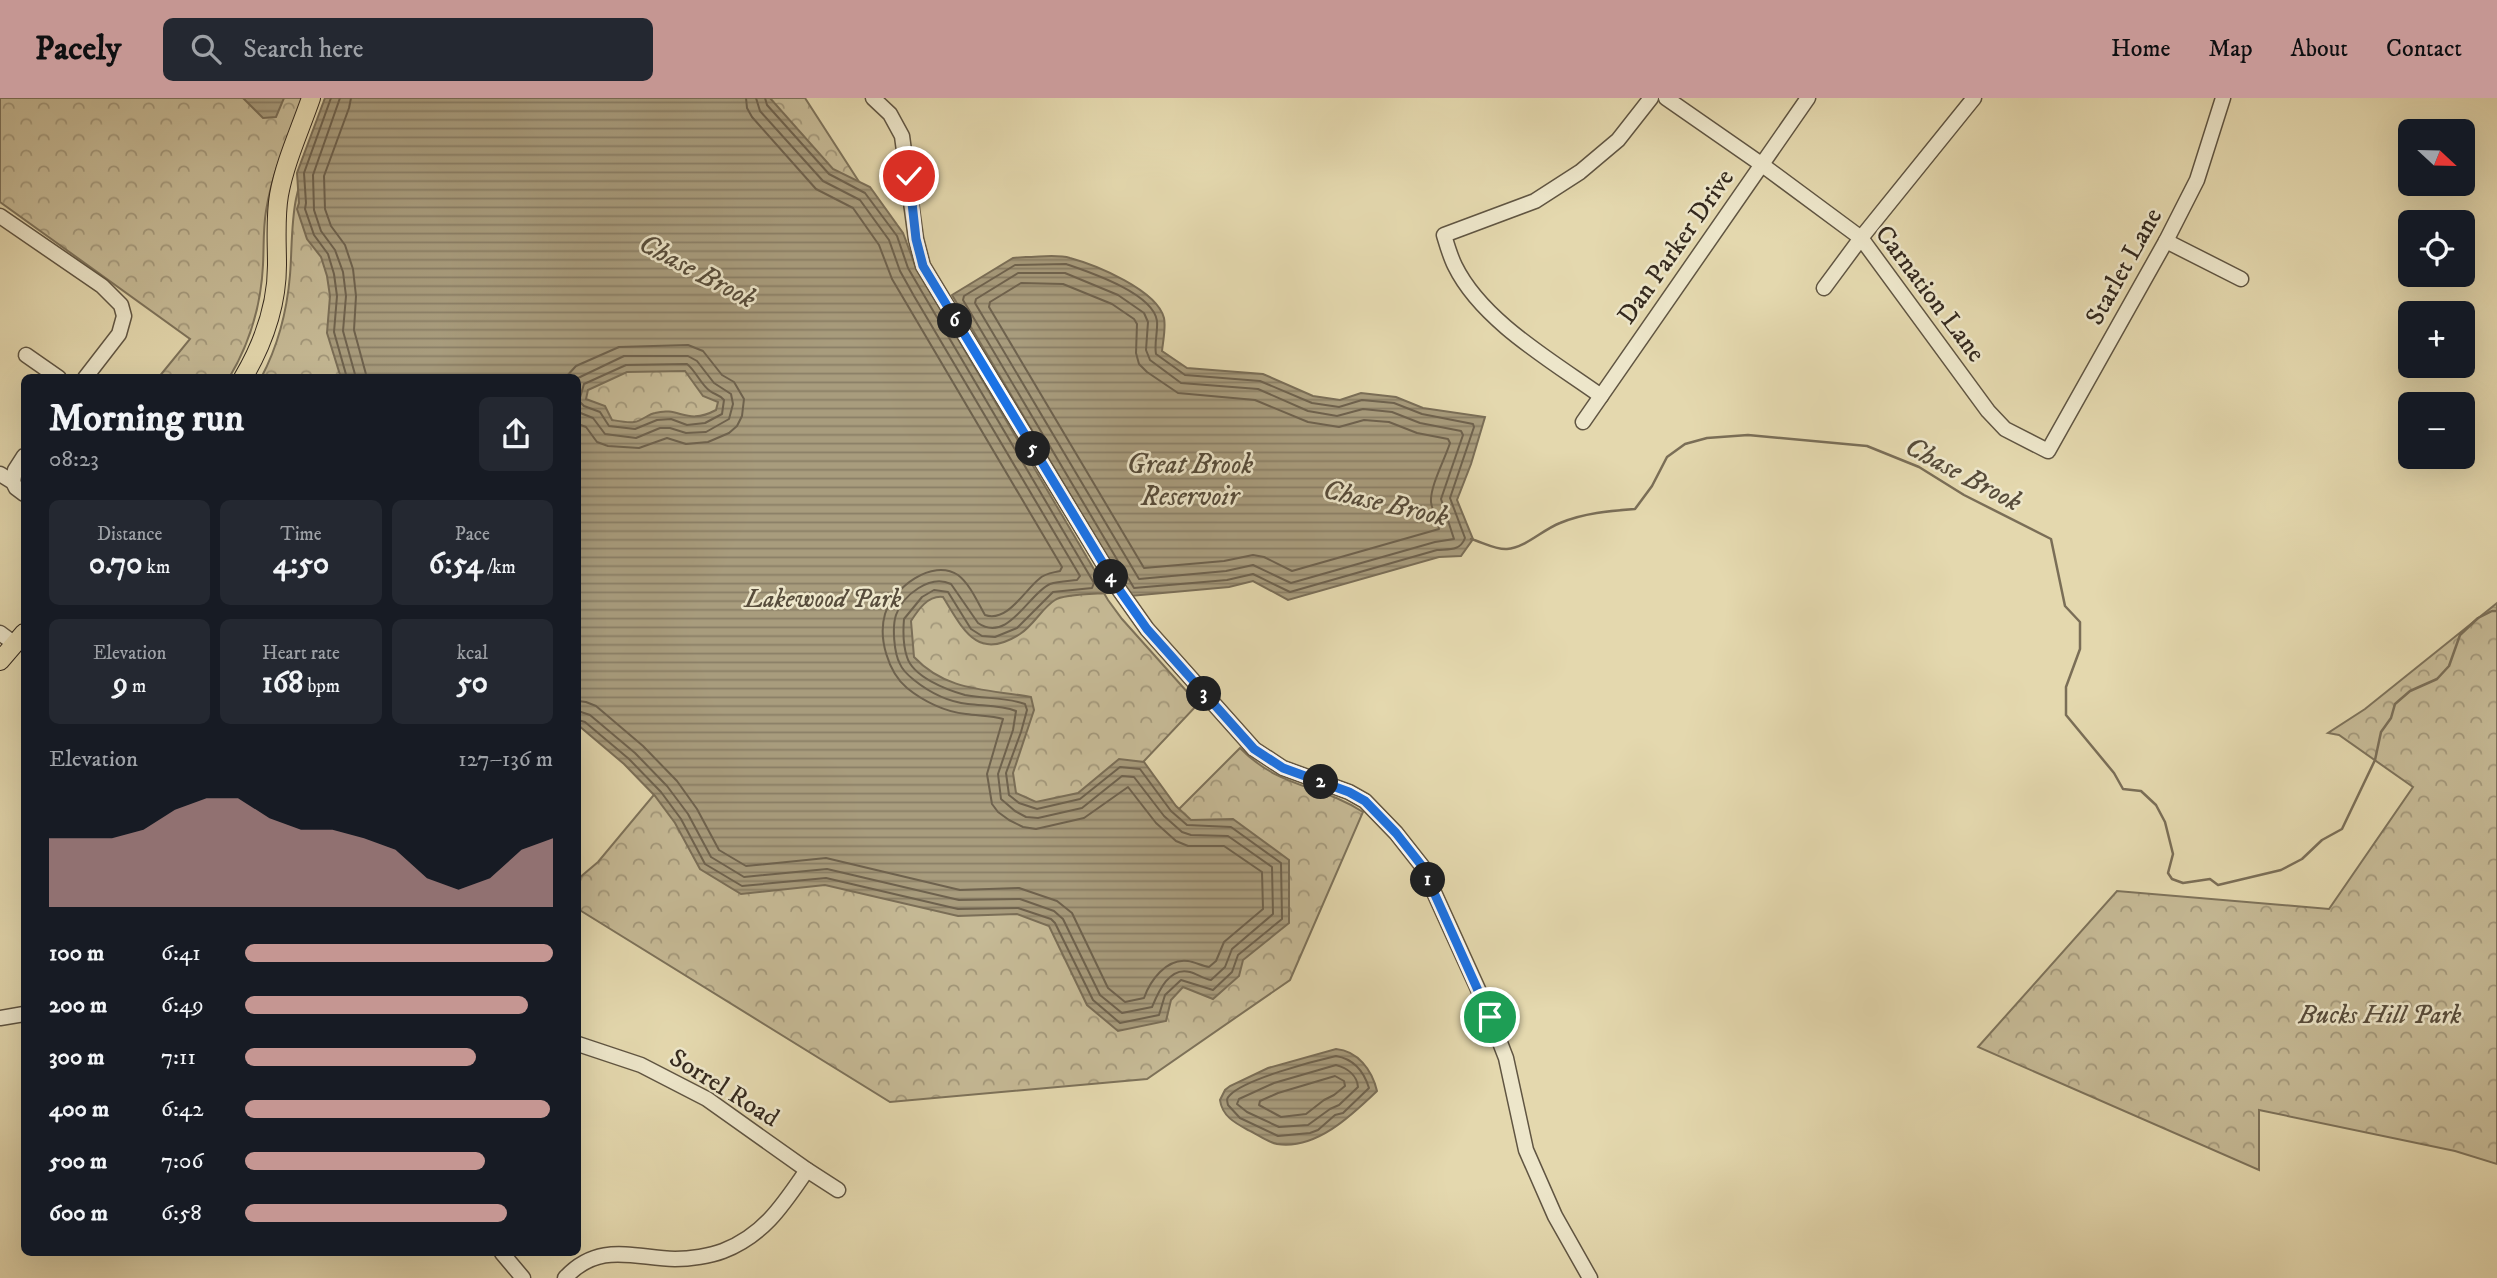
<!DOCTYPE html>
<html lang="en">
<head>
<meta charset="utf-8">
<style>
  :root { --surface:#171b24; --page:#242831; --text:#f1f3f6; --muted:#9ea1a6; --accent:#c59692 }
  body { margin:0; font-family:"IM FELL DW Pica",serif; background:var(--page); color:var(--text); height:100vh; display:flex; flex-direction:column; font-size:26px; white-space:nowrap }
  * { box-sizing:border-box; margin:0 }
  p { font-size:23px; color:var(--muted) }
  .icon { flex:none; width:38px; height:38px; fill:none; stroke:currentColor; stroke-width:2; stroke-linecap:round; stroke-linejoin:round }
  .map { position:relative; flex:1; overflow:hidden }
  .side { position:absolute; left:21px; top:276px; width:560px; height:882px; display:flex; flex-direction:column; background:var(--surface); border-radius:10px; box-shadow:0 7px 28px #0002 }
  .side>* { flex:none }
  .needle { width:46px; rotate:112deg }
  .buttons { position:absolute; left:2398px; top:21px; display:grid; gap:14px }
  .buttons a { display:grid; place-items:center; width:77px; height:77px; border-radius:10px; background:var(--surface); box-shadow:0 7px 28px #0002; font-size:35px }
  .pin { position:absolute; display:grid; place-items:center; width:60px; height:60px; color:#fff; margin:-30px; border:4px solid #fff; border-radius:50%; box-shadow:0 2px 7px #0007 }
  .km { position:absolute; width:35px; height:35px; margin:-18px; border-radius:50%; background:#222; color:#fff; font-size:19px; line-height:35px; text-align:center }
  .round { display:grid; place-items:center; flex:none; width:74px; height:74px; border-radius:10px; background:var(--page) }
  .head { display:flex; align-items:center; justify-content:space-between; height:119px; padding:0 28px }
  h1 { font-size:38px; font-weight:700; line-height:52px }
  .metrics { display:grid; grid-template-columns:repeat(3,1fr); gap:10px; height:119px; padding:7px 28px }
  .metrics div { display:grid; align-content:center; border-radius:10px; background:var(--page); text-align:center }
  .metrics b { font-size:30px; font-weight:700 }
  .metrics small { font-size:19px; font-weight:400 }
  .metrics p { font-size:19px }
  .chart { height:196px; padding:14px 28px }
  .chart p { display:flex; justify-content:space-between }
  .chart svg { width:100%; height:126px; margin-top:7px; fill:var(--accent); opacity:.7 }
  ul { padding:0 28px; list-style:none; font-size:23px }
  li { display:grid; grid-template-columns:112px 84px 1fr; align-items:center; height:52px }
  li i { height:18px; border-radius:9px; background:var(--accent) }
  header { display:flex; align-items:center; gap:42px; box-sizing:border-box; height:98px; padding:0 35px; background:var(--accent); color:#111 }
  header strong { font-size:33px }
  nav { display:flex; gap:38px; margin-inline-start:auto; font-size:24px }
  .search { width:490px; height:63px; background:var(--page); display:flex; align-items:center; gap:18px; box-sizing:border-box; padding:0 24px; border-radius:10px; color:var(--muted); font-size:26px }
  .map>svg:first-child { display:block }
  .park { fill:url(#park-crowns); stroke:#7d725a; stroke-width:2 }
  .water { fill:url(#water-rules); stroke:#7a6e57; stroke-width:2; fill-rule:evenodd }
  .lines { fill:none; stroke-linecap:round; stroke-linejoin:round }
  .shore { stroke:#6e624e; stroke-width:2 }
  .stream { stroke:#7a6e57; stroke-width:2.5 }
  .minor-casing { stroke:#605542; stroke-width:17 }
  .major-casing { stroke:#34291e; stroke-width:20 }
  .minor { stroke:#ede6ca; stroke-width:14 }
  .major { stroke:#e4d8ae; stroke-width:18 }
  .route-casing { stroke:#fff; stroke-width:14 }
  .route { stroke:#1a73e8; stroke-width:9 }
  .labels { text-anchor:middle; stroke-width:5; stroke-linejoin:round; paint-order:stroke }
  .street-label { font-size:26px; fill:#34291e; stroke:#ede6ca }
  .park-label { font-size:26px; font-style:italic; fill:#584d3c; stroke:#ede6ca }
  .water-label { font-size:28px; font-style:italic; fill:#574c3a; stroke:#ede6ca }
</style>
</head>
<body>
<header>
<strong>Pacely</strong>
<div class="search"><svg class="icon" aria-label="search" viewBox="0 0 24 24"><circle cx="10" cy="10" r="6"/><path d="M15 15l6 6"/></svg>Search here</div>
<nav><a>Home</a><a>Map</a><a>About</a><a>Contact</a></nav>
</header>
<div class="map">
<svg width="2497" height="1180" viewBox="0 0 2497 1180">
  <defs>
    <pattern id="park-crowns" width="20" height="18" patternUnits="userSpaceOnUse" patternTransform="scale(1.75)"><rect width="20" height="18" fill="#c6ba96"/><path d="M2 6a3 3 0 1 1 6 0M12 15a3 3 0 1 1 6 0" fill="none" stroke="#a2977a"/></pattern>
    <pattern id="water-rules" width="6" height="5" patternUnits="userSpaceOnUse" patternTransform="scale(1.75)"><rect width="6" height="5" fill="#a89c7d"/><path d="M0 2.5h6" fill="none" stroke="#8a7f66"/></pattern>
  </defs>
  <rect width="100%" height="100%" fill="#e4d8ae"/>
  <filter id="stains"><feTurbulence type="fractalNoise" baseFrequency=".00286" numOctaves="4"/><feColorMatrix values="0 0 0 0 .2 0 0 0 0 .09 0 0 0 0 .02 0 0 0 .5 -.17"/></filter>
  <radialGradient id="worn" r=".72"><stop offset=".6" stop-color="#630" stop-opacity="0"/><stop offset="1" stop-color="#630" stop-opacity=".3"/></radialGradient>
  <!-- park -->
  <g class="park">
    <path d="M 0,0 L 304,0 C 289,37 272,74 266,113 C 263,131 264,149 263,167 C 261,208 250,245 229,280 L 158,280 L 190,241 L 0,104 Z"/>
    <path d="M 334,0 L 805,0 L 894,138 L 1108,502 L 1122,521 L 1198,606 L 1093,717 L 1152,738 L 1240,650 C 1280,691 1320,686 1363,714 L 1290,882 L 1147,981 L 890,1004 L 578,811 L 578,781 L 598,764 L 663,686 L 578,280 L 261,280 C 278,248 287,213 290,177 C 292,152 291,126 296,101 C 303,67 321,33 334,0 Z"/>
    <path d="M 2497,505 L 2497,1066 L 2455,1053 L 2259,1012 L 2259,1072 L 1978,949 L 2117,793 L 2329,811 L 2413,689 L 2339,637 L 2328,635 L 2365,611 Z"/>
  </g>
  <!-- water -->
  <g class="water">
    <path d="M 243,0 L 284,0 L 276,19 L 263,20 Z"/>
    <path d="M 325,0 L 770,0 L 833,71 L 870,89 L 903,135 L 915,167 L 928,190 L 1108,495 C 1097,496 1063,496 1055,502 C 1042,510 1034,527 1020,536 C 977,564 963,531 943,499 C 928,497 918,512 911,523 L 914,559 C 947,594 987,591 1031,599 L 1034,612 L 1013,675 L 1016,695 L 1036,704 L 1078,695 L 1119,661 L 1144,664 L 1176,708 L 1191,722 L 1233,721 L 1289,762 L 1289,825 L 1243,862 L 1239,878 L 1213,901 L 1183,889 L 1171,902 L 1166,923 L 1118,933 L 1087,907 L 1049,828 L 1017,816 L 958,818 L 825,787 L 741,796 L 700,771 L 675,725 L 655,698 L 624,666 L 578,627 L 578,280 L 341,280 L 327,235 L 330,198 L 327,178 L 321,159 L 307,141 L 297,111 L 299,105 L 297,75 ZM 685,273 L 703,298 L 718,304 L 716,312 C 686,328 680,308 655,315 C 648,316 642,323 634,324 C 628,325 618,323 612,322 L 605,308 L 586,301 L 588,292 L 627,274 Z"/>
    <path d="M 1026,159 C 1040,159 1057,156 1070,160 C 1096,167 1157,192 1164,220 C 1166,230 1163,243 1162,253 L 1187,270 L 1263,276 L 1313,298 L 1340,302 L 1361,295 L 1396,299 L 1423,310 L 1485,319 L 1471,366 L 1457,402 L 1473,441 L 1461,458 L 1439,459 L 1288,502 L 1253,483 L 1229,489 L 1130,498 L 952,197 L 1013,160 Z"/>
    <path d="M 1336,951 C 1358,953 1372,972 1377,993 C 1352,1017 1316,1052 1277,1046 C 1267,1044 1257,1036 1248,1032 C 1235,1025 1222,1018 1220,1002 L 1225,992 L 1230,988 L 1268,970 Z"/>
  </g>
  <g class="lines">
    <!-- shore -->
    <g class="shore">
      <path d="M 331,0 L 304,75 L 306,105 L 305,111 L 314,137 L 328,156 L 334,176 L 337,198 L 334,234 L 347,280"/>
      <path d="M 340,0 L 313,77 L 314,112 L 321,133 L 335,152 L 343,174 L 346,198 L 343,233 L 356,280"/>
      <path d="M 351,0 L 349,10 L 324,78 L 325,111 L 331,128 L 345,147 L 353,171 L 356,198 L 354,232 L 367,280"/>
      <path d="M 1066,166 C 1089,174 1153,195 1157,223 C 1158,234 1154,245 1156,256 L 1185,277 L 1260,283 L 1312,305 L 1339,309 L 1362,302 L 1394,305 L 1422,316 L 1473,326 L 1474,329 L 1450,400 L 1465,440 C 1460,453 1450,451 1437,452 L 1290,494 L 1253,476 L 1227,482 L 1134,490 L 963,202 L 964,198 L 1015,167 Z"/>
      <path d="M 1018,175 L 1065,175 L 1118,197 L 1144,215 L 1148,224 L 1146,252 L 1150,262 L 1181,285 L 1258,291 L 1308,313 L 1337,318 L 1363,311 L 1392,314 L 1420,325 L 1461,333 L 1463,337 L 1441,401 L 1454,441 L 1435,444 L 1291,485 L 1253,467 L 1226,473 L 1139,481 L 975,205 L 976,201 Z"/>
      <path d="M 1021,185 L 1063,186 L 1112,206 L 1134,221 L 1137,226 L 1136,255 L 1139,266 L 1147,274 L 1178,295 L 1255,302 L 1308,324 L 1339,329 L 1364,322 L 1389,324 L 1417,335 L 1448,341 L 1450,345 C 1445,361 1430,388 1431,404 C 1432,413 1438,422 1439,431 L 1292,473 L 1264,459 L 1253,457 L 1224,463 L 1144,470 L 989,209 L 990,204 Z"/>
      <path d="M 687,266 C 696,273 701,287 710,293 C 715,297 719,296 724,302 L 722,316 L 705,325 L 687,327 L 671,321 L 657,322 L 635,331 L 609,328 L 600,314 L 584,308 L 579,303 L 584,286 L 626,267 Z"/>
      <path d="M 565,280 L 576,268 L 619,249 L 688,247 L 703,253 L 722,277 L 734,284 L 744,301 L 742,318 L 737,328 L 729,335 L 708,344 L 686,346 L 667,340 L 639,350 L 608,348 L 597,344 L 586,329 L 578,326"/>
      <path d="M 578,280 L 624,258 L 688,258 L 697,263 L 714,285 L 731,296 L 733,306 L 729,321 L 706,334 L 686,335 L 670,330 L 660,330 L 636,340 L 605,336 L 593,320 L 578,314"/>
      <path d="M 578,603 L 586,604 L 596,608 L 643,648 L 677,683 L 697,711 L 719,752 L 746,768 L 826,760 L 960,792 L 1019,790 L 1057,803 L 1072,815 L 1108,890 L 1125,904 L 1144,900 C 1150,883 1166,860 1188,863 C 1195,864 1202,868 1209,869 L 1216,863 L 1224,844 L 1263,811 L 1262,774 L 1224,748 L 1188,748 L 1176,743 L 1156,725 L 1128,689 L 1084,720 L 1036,731 L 1023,729 L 1009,722 L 998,714 L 992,706 L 987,676 L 1003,621 C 992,617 978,618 966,616 C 945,614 923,603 907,590 C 888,574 878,540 885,516 C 893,490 932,460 958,477 C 970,486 978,505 985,517 C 1007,525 1025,492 1039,481 C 1045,475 1052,475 1060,473 L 1062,469 L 892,181 L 879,147 L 853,110 L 816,91 L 752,19 L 747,10 L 746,0"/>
      <path d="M 578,613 L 590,617 L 635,655 L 667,688 L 688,716 L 711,759 L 744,779 L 827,771 L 959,802 L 1020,801 L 1054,813 L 1063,821 L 1100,897 L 1122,915 L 1152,909 C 1158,895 1169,868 1190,874 C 1197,876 1204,881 1211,882 L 1225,869 L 1232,851 L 1273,816 L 1272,769 L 1228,738 L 1191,737 L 1182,734 L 1164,718 L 1134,679 L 1122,678 L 1082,710 L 1038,720 L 1026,719 L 1015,713 L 1001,701 L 998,676 L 1013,632 L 1016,613 C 1001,607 984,608 968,606 C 949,604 929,594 914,582 C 909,578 902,571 900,566 C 894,555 892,529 896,517 C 903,497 930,476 951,486 L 978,525 C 1008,546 1029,495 1050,486 C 1058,483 1069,483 1077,482 L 1080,478 L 914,198 L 900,173 L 889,142 L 860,102 L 823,83 L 760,13 L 756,0"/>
      <path d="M 578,622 L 585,624 L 629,661 L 661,694 L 681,721 L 705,766 L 742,788 L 826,780 L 958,811 L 1018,810 L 1051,821 L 1055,825 L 1093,902 L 1120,925 L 1159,917 L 1165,897 L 1181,882 L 1213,892 L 1232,874 L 1238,857 L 1282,821 L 1281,765 L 1231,729 L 1187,727 L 1171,713 L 1140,671 L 1120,669 L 1080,701 L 1037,711 L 1019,705 L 1009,697 L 1006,675 L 1021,634 L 1027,612 L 1025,606 C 1006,599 985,601 965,597 C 947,592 913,579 907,559 C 903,547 903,533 904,521 L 922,499 L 934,492 L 948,494 L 971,531 L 982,538 L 995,539 L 1017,530 L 1053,494 L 1092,490 L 1094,485 L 922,194 L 908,170 L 897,138 L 865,95 L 829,76 L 767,7 L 765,0"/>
      <path d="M 1336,958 C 1354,961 1364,974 1369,990 L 1343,1015 L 1335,1017 L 1318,1032 L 1310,1035 L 1278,1038 L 1240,1020 L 1228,1007 C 1227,1002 1226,1001 1230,997 C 1245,981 1314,963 1336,958 Z"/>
      <path d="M 1336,967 C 1347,970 1357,977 1358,989 L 1339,1007 L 1330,1011 L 1308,1027 L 1279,1029 L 1247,1014 L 1237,1006 L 1239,1001 L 1274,985 Z"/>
      <path d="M 1335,978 L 1344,983 L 1345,988 L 1334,997 L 1324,1002 L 1306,1016 L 1281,1019 L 1259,1007 L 1260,1003 L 1278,995 Z"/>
    </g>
    <!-- stream -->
    <path class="stream" d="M 1471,441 C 1482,444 1496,452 1507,451 C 1525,450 1542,432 1560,425 C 1584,415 1609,413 1635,411 L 1652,388 L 1667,359 L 1685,346 L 1707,340 L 1748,337 L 1867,348 L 1919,369 L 1964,397 L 2051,441 L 2065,508 L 2080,524 L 2080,551 L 2066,589 L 2066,617 L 2114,675 L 2123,691 L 2141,693 L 2156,707 L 2165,724 L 2173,756 L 2168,775 L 2172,781 L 2183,785 L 2210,781 L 2218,787 L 2281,772 L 2302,761 L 2322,742 L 2342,731 L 2375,662 L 2381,634 L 2391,620 L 2395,606 L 2410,593 L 2437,581 L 2449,568 L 2460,537 L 2478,520 L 2492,513 L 2497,513"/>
    <defs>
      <g id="minor">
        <path d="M 873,0 L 890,16 L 902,38 L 916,141 L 923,168 L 1118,490 L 1147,531 L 1254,651 L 1283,670 L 1349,694 L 1365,703 L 1396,735 L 1422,768 L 1487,911 L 1506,960 L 1526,1052 L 1555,1118 L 1590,1180"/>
        <path d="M 1666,0 L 1761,66 L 1861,140 L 1988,313 L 2005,331 L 2048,353 L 2166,143 L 2197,82 L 2223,0"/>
        <path d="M 0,118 L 102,188 L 121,207 L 124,218 L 119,236 L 85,280"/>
        <path d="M 2166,143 L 2241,181"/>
        <path d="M 1824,190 L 1861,140 L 1974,0"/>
        <path d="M 26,257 L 59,280"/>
        <path d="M 1601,298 C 1552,263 1482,223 1455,168 C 1450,158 1447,147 1444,137 L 1535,103 L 1580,74 L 1618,42 L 1651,0"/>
        <path d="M 1583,324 L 1808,0"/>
        <path d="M 0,376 L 13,384 L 16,390 L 24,396"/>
        <path d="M 13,384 L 15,372 L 24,358"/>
        <path d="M 0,535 L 15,546"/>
        <path d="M 0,920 L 24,916"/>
        <path d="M 578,946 L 641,967 L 707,1001 L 807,1072 L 838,1092"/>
        <path d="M 502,1155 L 523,1180"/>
        <path d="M 565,1180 C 599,1143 634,1160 675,1161 C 690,1161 710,1158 723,1153 C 764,1137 783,1107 807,1072"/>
      </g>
      <g id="major">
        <path d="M 243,280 C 263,246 277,207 277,167 C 277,144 275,120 279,97 C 285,64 300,32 311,0"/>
        <path d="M 0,563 L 24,535"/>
      </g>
    </defs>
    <!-- minor casing -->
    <use href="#minor" class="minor-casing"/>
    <!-- major casing -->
    <use href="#major" class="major-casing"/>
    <!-- minor -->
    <use href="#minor" class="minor"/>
    <!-- major -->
    <use href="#major" class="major"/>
  </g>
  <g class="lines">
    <defs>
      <path id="route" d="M 909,78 L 916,141 L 923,168 L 1118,490 L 1147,531 L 1254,651 L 1283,670 L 1349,694 L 1365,703 L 1396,735 L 1422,768 L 1490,919"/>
    </defs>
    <!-- route casing -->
    <use href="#route" class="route-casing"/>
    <!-- route -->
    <use href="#route" class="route"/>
  </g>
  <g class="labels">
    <!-- street labels -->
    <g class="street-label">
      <text transform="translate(1675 148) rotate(-55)" y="9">Dan Parker Drive</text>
      <text transform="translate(2123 168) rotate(-61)" y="9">Starlet Lane</text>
      <text transform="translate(1931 195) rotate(53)" y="9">Carnation Lane</text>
      <text transform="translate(725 989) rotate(32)" y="9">Sorrel Road</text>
    </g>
    <!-- park labels -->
    <g class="park-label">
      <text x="823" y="509">Lakewood Park</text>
      <text x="2380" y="925">Bucks Hill Park</text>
    </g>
    <!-- water labels -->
    <g class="water-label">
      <text transform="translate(698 172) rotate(28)" y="10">Chase Brook</text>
      <text x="1190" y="375">Great Brook<tspan x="1190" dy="32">Reservoir</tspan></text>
      <text transform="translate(1964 375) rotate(28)" y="10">Chase Brook</text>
      <text transform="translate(1386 404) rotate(13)" y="10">Chase Brook</text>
    </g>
  </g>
  <rect width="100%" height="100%" filter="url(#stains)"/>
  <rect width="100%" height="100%" fill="url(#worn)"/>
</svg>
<div class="buttons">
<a><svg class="needle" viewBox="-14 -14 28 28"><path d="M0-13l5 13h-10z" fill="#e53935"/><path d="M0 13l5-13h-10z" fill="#9ea1a6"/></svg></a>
<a><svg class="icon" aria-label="locate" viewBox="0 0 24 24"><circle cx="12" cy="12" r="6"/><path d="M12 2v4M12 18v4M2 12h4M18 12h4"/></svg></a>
<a>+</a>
<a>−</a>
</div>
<div class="pin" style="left:1490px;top:919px;background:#1e9e55"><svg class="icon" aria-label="arrive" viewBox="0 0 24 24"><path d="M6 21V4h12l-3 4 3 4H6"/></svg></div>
<div class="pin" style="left:909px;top:78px;background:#d93025"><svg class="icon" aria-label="check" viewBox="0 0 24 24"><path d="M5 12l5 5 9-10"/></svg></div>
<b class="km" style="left:1428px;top:782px">1</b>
<b class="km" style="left:1321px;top:684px">2</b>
<b class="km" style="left:1204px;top:596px">3</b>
<b class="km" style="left:1111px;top:479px">4</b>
<b class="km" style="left:1033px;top:351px">5</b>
<b class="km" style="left:955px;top:223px">6</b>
<section class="side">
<div class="head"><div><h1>Morning run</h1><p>08:23</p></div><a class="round"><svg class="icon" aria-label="share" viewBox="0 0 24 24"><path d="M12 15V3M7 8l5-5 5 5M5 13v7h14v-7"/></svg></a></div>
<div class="metrics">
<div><p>Distance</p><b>0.70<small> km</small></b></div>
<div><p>Time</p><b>4:50</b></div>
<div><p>Pace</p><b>6:54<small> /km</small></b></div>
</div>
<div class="metrics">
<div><p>Elevation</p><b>9<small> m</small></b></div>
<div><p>Heart rate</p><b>168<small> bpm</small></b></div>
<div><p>kcal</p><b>50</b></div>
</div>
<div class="chart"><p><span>Elevation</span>127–136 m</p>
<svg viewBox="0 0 160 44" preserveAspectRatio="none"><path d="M0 44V20L10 20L20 20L30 17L40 10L50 6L60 6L70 13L80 17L90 17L100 20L110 24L120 34L130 38L140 34L150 24L160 20V44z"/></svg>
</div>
<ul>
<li><b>100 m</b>6:41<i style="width:100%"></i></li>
<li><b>200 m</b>6:49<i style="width:92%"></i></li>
<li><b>300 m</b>7:11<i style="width:75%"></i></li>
<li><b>400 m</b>6:42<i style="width:99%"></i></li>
<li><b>500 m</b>7:06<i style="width:78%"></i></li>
<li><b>600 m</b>6:58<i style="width:85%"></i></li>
</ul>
</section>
</div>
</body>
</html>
